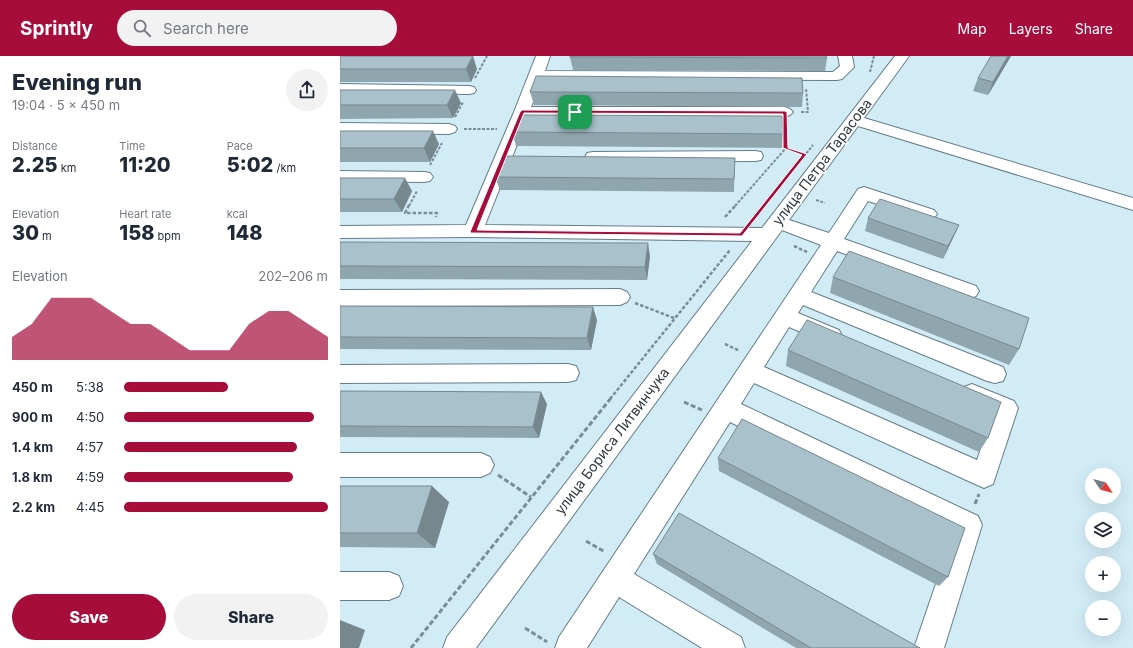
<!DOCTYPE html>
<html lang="en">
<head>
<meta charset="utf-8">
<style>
  :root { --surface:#fff; --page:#f2f2f3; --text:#1f2937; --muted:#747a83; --accent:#a60d3a }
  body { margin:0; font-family:Inter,sans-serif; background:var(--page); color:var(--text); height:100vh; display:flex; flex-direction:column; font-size:15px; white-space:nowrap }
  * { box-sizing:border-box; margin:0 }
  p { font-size:13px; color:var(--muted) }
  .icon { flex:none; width:22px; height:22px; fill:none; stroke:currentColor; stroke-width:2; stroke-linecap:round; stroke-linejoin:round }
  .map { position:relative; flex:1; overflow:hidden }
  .details { display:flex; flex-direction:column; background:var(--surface); width:340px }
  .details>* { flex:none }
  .needle { width:26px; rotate:125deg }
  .controls { position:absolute; left:745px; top:412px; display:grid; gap:8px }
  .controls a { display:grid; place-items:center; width:36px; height:36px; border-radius:50%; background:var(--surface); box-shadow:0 4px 16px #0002; font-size:20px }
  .pin { position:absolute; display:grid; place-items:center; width:34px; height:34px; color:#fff; margin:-17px; border-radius:8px; box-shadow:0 2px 6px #0006 }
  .round { display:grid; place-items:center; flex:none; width:42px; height:42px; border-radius:21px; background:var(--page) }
  .headline { display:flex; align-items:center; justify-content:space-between; height:68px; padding:0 12px }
  h1 { font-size:22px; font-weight:800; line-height:30px }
  .figures { display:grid; grid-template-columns:repeat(3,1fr); gap:6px; height:68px; padding:4px 12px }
  .figures div { display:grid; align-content:center }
  .figures b { font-size:20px; font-weight:800 }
  .figures small { font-size:11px; font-weight:400 }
  .figures p { font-size:11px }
  .chart { height:112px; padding:8px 12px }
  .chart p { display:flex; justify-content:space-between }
  .chart svg { width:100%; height:72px; margin-top:4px; fill:var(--accent); opacity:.7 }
  .action { display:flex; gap:8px; margin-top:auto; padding:8px 12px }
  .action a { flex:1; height:46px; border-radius:24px; background:var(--accent); color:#fff; font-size:16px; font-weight:800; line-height:46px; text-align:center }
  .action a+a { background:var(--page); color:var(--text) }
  ul { padding:0 12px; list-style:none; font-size:13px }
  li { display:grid; grid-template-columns:64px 48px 1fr; align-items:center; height:30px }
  li i { height:10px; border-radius:5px; background:var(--accent) }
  header { display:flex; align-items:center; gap:24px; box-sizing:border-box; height:56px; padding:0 20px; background:var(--accent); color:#fff }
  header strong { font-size:19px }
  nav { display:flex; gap:22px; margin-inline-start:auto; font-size:14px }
  .search { width:280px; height:36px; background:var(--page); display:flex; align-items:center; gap:10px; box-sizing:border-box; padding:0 14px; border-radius:22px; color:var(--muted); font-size:15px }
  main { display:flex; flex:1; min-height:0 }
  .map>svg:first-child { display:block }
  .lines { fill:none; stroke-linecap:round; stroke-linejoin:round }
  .minor-casing { stroke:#657d87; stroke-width:2 }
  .path-far2 { stroke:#7b8d94; stroke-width:2; stroke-dasharray:3 1.5; stroke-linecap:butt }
  .path-far1 { stroke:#7b8d94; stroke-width:2.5; stroke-dasharray:3.5 2; stroke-linecap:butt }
  .path { stroke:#7b8d94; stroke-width:3; stroke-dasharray:5 2.5; stroke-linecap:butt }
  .minor { fill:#fff; fill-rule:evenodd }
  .wall { fill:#90a6af }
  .shaded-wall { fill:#76878e }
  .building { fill:#a8c1cb; stroke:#76878e }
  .route { fill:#a60d3a; stroke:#fff; fill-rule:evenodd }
  .labels { text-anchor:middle; stroke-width:3; stroke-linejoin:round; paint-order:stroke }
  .street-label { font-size:14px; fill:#303b3f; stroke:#fff }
</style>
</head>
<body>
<header>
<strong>Sprintly</strong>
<div class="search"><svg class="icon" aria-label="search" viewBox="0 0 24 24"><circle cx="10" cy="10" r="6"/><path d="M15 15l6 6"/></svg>Search here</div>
<nav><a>Map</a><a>Layers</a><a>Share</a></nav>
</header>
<main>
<section class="details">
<div class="headline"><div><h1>Evening run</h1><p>19:04 · 5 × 450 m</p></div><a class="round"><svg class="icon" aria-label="share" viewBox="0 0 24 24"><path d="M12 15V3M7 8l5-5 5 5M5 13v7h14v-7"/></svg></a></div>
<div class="figures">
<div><p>Distance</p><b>2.25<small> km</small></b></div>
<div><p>Time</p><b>11:20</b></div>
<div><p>Pace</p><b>5:02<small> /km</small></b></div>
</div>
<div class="figures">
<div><p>Elevation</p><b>30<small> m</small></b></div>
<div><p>Heart rate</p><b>158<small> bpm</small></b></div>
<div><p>kcal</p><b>148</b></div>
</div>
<div class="chart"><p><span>Elevation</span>202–206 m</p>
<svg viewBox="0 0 160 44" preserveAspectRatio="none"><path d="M0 44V30L10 22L20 6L30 6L40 6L50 14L60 22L70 22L80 30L90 38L100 38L110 38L120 22L130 14L140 14L150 22L160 30V44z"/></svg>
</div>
<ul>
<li><b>450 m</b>5:38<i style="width:51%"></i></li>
<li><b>900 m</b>4:50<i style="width:93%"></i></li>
<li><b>1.4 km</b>4:57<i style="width:85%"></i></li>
<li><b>1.8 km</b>4:59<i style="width:83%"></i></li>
<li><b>2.2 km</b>4:45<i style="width:100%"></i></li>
</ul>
<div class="action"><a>Save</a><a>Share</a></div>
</section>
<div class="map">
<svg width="793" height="592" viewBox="0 0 793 592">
  <rect width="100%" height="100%" fill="#d2ecf7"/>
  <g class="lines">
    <defs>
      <g id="minor">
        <path d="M 196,0 L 210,0 L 205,15 L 493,16 L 500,10 L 498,0 L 512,0 L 514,11 L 502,23 L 497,24 L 202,23 L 191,51 L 445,51 L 450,53 L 453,56 L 450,59 L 445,61 L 188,61 L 145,169 L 422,172 L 555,0 L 569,0 L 524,62 L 793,142 L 793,154 L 518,70 L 449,164 L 489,177 L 518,133 L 524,131 L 594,154 L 597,158 L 594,162 L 588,164 L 528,145 L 504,183 L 636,230 L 639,235 L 636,240 L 629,243 L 497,195 L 471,236 L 663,311 L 666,318 L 663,325 L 655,327 L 647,325 L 463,249 L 458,257 L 499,274 L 502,280 L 499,286 L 491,289 L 449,271 L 424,311 L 637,404 L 653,357 L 624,345 L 620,338 L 624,331 L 632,328 L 674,345 L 678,352 L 653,428 L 644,432 L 635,428 L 414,327 L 401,348 L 638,460 L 642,469 L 604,592 L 574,592 L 614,475 L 390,366 L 294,518 L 401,581 L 405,592 L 362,592 L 279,541 L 247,592 L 215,592 L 219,581 L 481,189 L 442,174 L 136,592 L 103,592 L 107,581 L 412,185 L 133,181 L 0,182 L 0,170 L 126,169 L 174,56 Z"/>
        <path d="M 0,28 L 129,30 L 134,31 L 136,34 L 134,37 L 129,38 L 0,36 Z"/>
        <path d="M 0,67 L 109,68 L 115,70 L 117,73 L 115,76 L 109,78 L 0,77 Z"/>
        <path d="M 415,95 L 421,96 L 423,100 L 421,104 L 415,105 L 253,106 L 247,105 L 245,101 L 247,97 L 253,96 Z"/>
        <path d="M 0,115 L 84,116 L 90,117 L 93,121 L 90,125 L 84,126 L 0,125 Z"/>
        <path d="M 280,233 L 287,236 L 290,241 L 287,246 L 280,249 L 0,250 L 0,234 Z"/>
        <path d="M 228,308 L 236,310 L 239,317 L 236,324 L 228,326 L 0,327 L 0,309 Z"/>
        <path d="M 0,397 L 141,397 L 150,401 L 154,409 L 150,417 L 141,421 L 0,421 Z"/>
        <path d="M 0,516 L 49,516 L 59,520 L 63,530 L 59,540 L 49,544 L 0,544 Z"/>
      </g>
    </defs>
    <!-- minor casing -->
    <use href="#minor" class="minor-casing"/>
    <!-- path-far2 -->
    <g class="path-far2">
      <path d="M 530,16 L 534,0"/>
      <path d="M 135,22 L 147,0"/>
      <path d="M 461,56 L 468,56 L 466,32"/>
      <path d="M 115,61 L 123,46"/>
      <path d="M 124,73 L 157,73"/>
      <path d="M 446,92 L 465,99"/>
      <path d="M 90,109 L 102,87"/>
      <path d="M 476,144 L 485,147"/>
      <path d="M 69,150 L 77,135"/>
      <path d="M 395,150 L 446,92 L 445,69"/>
      <path d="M 424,150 L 473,89"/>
    </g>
    <!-- path-far1 -->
    <g class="path-far1">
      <path d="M 69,149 L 65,157 L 97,157 L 96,161"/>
      <path d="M 385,161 L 396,149"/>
      <path d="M 414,163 L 425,149"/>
      <path d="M 454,190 L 467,196"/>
      <path d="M 295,247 L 334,262"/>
      <path d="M 385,288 L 400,295"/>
      <path d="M 270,343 L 390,194"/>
    </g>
    <!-- path -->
    <g class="path">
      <path d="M 344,346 L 362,354"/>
      <path d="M 158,419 L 191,441"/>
      <path d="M 635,448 L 639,438"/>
      <path d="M 246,485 L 265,496"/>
      <path d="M 185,572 L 207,586"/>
      <path d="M 71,592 L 271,342"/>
    </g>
    <!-- minor -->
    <use href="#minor" class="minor"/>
  </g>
  <!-- wall -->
  <g class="wall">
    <path d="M 0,0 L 137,13 L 131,26 L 0,26 Z"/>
    <path d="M 671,0 L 648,39 L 633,35 L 638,22 Z"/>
    <path d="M 230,1 L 487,2 L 485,15 L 233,14 Z"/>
    <path d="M 0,34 L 121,47 L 113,62 L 0,63 Z"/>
    <path d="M 190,36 L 463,37 L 462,51 L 194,49 Z"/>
    <path d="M 0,75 L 99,88 L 90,106 L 0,106 Z"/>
    <path d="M 172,76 L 443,78 L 442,92 L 176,90 Z"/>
    <path d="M 395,102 L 394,136 L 160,134 L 155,121 Z"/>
    <path d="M 0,122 L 72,135 L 62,156 L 0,156 Z"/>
    <path d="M 528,162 L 619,169 L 613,182 L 603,203 L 525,175 Z"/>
    <path d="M 0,186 L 310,200 L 307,224 L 0,223 Z"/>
    <path d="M 493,221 L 679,293 L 669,309 L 490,237 Z"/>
    <path d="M 0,250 L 257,264 L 251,294 L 0,293 Z"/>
    <path d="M 448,294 L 648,382 L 639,396 L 446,310 Z"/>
    <path d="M 0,335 L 207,348 L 199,382 L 0,381 Z"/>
    <path d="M 378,402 L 608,521 L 599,530 L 379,415 Z"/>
    <path d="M 0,430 L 109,446 L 95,492 L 0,491 Z"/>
    <path d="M 313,498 L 580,592 L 456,592 L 317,508 Z"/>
  </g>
  <!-- shaded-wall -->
  <g class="shaded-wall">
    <path d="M 133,0 L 137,13 L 131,26 L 126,13 Z"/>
    <path d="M 668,0 L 671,0 L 648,39 L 653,26 Z"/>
    <path d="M 115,34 L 121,47 L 113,62 L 107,49 Z"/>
    <path d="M 93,75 L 99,88 L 90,106 L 84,92 Z"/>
    <path d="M 65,122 L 72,135 L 62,156 L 54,143 Z"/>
    <path d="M 619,169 L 613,182 L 603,203 L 608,190 Z"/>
    <path d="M 308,187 L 310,200 L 307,224 L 305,211 Z"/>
    <path d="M 253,251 L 257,264 L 251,294 L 247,282 Z"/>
    <path d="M 201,336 L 207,348 L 199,382 L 193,371 Z"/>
    <path d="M 92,430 L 109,446 L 95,492 L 77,477 Z"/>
    <path d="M 0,564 L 25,574 L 19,592 L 0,592 Z"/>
  </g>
  <!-- building -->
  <g class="building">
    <path d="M 0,0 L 133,0 L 126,13 L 0,13 Z"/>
    <path d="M 230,0 L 486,0 L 487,2 L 230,1 Z"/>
    <path d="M 651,0 L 668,0 L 653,26 L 638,22 Z"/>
    <path d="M 196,20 L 462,22 L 463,37 L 190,36 Z"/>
    <path d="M 0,34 L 115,34 L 107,49 L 0,49 Z"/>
    <path d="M 179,59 L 442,60 L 443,78 L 172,76 Z"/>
    <path d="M 0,75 L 93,75 L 84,92 L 0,92 Z"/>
    <path d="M 163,100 L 395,102 L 394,123 L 155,121 Z"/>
    <path d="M 0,122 L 65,122 L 54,143 L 0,143 Z"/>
    <path d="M 540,143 L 619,169 L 608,190 L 528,162 Z"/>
    <path d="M 0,186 L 308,187 L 305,211 L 0,210 Z"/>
    <path d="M 509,195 L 689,262 L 679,293 L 493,221 Z"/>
    <path d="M 0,250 L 253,251 L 247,282 L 0,281 Z"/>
    <path d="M 467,264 L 661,346 L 648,382 L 448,294 Z"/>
    <path d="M 0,335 L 201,336 L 193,371 L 0,370 Z"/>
    <path d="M 402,363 L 625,472 L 608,521 L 378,402 Z"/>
    <path d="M 0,430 L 92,430 L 77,477 L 0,477 Z"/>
    <path d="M 339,457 L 580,592 L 471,592 L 313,498 Z"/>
  </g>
  <!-- route -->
  <path class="route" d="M 182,54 L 445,55 L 447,56 L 448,92 L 467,98 L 402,180 L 131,177 L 130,176 L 180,56 ZM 184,57 L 443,58 L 443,92 L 462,99 L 400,177 L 137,174 Z"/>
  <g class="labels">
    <!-- street labels -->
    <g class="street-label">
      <text transform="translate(482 106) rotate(-53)" y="5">улица Петра Тарасова</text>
      <text transform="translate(272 385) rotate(-53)" y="5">улица Бориса Литвинчука</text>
    </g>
  </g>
</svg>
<div class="controls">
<a><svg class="needle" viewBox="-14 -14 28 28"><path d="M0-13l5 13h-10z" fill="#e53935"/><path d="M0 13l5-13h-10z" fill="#747a83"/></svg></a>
<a><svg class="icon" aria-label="layers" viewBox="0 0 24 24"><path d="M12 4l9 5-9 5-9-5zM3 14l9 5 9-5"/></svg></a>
<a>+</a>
<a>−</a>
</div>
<div class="pin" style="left:235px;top:56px;background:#1e9e55"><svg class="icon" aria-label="arrive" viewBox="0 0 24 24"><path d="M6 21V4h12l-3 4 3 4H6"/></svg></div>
</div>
</main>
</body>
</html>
